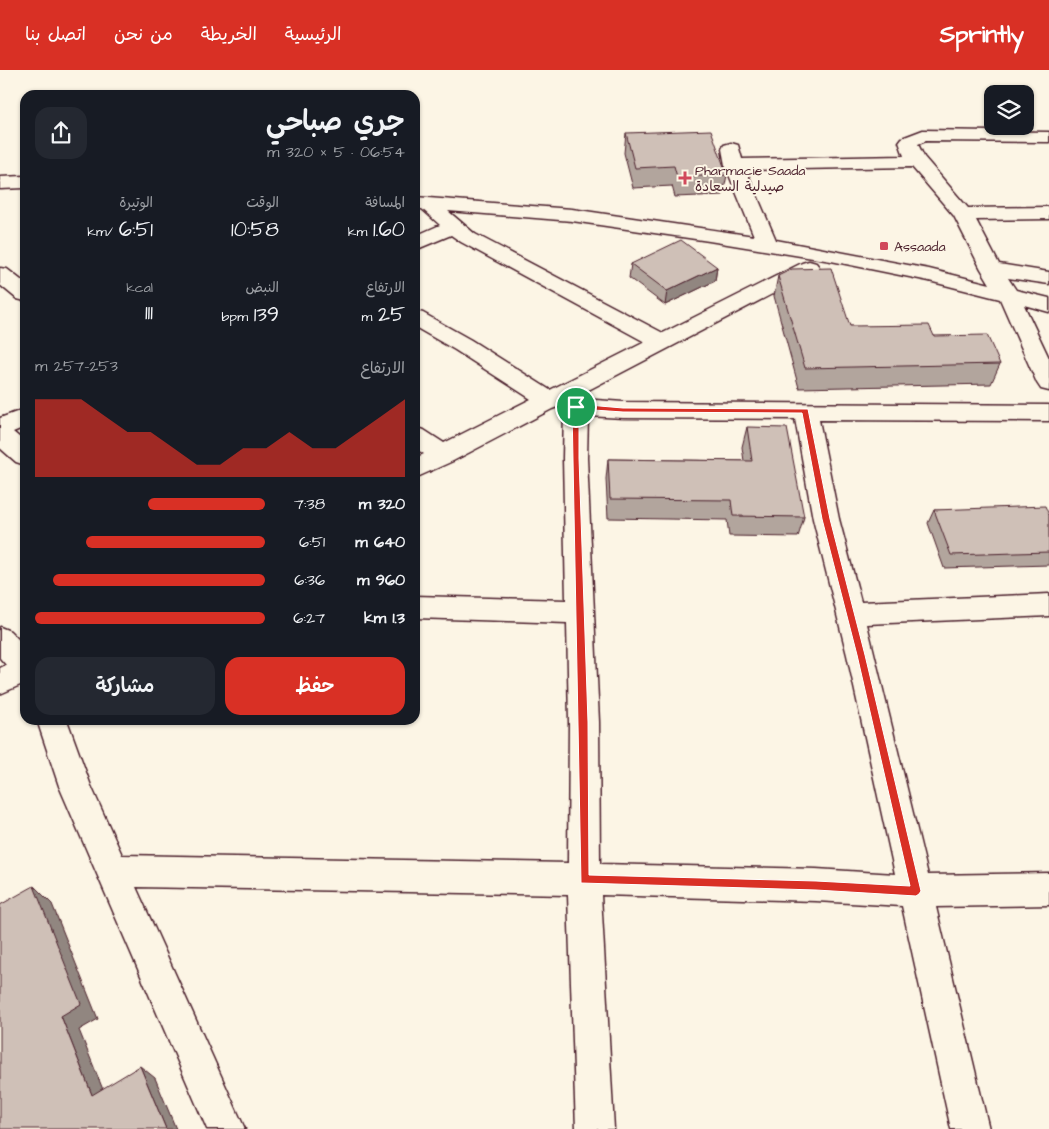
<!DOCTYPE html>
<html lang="ar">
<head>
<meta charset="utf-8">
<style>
  :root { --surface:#171b24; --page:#242831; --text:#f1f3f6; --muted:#9ea1a6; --accent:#d93025 }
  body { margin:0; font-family:"Architects Daughter","Playpen Sans Arabic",sans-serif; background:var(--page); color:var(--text); direction:rtl; height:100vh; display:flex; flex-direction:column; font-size:19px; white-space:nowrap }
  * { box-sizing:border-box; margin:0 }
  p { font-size:16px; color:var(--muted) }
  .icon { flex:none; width:28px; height:28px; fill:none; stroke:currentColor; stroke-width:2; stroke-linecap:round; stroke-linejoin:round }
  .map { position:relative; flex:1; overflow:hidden; direction:ltr }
  .panel { position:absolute; left:20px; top:20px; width:400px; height:635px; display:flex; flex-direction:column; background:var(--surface); border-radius:15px; box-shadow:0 1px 4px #0004; direction:rtl }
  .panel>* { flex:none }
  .fabs { position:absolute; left:984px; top:15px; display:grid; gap:10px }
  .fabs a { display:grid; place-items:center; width:50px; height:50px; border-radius:10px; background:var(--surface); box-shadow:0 1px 4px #0004; font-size:25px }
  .pin { position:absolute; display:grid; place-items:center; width:42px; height:42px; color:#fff; margin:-21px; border:2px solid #fff; border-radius:50%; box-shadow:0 1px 5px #0007 }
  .round { display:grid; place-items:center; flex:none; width:52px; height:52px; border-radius:15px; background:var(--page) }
  .overview { display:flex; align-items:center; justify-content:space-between; height:85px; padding:0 15px }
  h1 { font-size:28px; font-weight:600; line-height:38px }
  .figures { display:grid; grid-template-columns:repeat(3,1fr); gap:8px; height:85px; padding:5px 15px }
  .figures div { display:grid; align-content:center }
  .figures b { font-size:21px; font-weight:600 }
  .figures small { font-size:14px; font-weight:400 }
  .figures p { font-size:14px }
  .chart { height:140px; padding:10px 15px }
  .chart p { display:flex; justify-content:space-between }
  .chart svg { width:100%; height:90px; margin-top:5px; fill:var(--accent); opacity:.7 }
  .action { display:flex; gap:10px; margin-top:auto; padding:10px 15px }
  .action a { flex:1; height:58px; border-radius:15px; background:var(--accent); color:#fff; font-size:20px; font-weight:600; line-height:58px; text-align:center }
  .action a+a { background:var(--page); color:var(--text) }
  ul { padding:0 15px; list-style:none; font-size:16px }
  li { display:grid; grid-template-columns:80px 60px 1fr; align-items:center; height:38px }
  li i { height:12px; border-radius:6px; background:var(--accent) }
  header { display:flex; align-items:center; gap:30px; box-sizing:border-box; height:70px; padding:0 25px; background:var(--accent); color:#fff }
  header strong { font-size:24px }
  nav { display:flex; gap:28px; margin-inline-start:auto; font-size:18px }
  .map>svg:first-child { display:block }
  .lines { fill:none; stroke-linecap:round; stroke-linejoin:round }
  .minor-casing { stroke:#4a1f2b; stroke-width:3 }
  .minor { fill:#fcf5e5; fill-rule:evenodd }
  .wall { fill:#b2a59d; stroke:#4a1f2b }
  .shaded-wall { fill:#918680; stroke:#4a1f2b }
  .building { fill:#cfc0b7; stroke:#4a1f2b }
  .route { fill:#d93025; stroke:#fff; fill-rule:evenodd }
  .poi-dot { fill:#d1495b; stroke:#fcf5e5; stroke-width:2 }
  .labels { text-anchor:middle; stroke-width:4; stroke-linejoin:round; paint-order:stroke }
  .far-poi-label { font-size:14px; fill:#4a1f2b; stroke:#fcf5e5; text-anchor:start }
</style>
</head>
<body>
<header>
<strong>Sprintly</strong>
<nav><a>الرئيسية</a><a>الخريطة</a><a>من نحن</a><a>اتصل بنا</a></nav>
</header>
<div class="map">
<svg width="1049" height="1059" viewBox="0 0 1049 1059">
  <rect width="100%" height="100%" fill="#fcf5e5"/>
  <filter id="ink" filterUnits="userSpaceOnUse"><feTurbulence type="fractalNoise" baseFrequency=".02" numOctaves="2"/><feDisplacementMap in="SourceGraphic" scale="10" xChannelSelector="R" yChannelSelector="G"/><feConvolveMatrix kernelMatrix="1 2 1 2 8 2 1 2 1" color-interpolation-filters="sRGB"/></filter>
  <g filter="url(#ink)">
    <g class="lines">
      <defs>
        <g id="minor">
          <path d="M 923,60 L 1049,62 L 1049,72 L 926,71 L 918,74 L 924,87 L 968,138 L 1049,137 L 1049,149 L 976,150 L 999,194 L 1049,202 L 1049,214 L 1008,208 L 1016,220 L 1049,228 L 1049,242 L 1024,235 L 1049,288 L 1049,321 L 1041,319 L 1037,313 L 1000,229 L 929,211 L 831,191 L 709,171 L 572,151 L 448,141 L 475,164 L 663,263 L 802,193 L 809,191 L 816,193 L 819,197 L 816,201 L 577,326 L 582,329 L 623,332 L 1049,335 L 1049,351 L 819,350 L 839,449 L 861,532 L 1049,524 L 1049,546 L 867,554 L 928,805 L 1049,803 L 1049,835 L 936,837 L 989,1059 L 951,1059 L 902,836 L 816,831 L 601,825 L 614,1059 L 576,1059 L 568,825 L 136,817 L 245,1059 L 207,1059 L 59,716 L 37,650 L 67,650 L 91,716 L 122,785 L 568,793 L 569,652 L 567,553 L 415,548 L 415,526 L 566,530 L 563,388 L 564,340 L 560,336 L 552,339 L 453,391 L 415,408 L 415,388 L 424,384 L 415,378 L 415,357 L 424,360 L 444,373 L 531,329 L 455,280 L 415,257 L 415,241 L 423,243 L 471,270 L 550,320 L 645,272 L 461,172 L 451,165 L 415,180 L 415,166 L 440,155 L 422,139 L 415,139 L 415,127 L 572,139 L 754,166 L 725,95 L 722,79 L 724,75 L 731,73 L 738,75 L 742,89 L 904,86 L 899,72 L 902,68 ZM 912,97 L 954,146 L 981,199 L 990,214 L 929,199 L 776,170 L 746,100 ZM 588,346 L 623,348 L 795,349 L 813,449 L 847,585 L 895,804 L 816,799 L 600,794 L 599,652 L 587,388 Z"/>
          <path d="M 25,106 L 25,118 L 0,119 L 0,107 Z"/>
          <path d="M 0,198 L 7,199 L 25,213 L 25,231 L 17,229 L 0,215 Z"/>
          <path d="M 25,339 L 25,357 L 13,362 L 25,372 L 25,395 L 16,392 L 0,378 L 0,348 Z"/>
          <path d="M 0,557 L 10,561 L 25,576 L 25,613 L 0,624 L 0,598 L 6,595 L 0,588 Z"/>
        </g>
      </defs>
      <!-- minor casing -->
      <use href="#minor" class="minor-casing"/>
      <!-- minor -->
      <use href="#minor" class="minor"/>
    </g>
    <!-- wall -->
    <g class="wall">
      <path d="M 626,63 L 727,105 L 723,125 L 675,127 L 672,116 L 633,118 L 624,83 Z"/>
      <path d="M 631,194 L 717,197 L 715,211 L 665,235 L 629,208 Z"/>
      <path d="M 778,206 L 850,256 L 934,266 L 1000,294 L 991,314 L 799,318 L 774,226 Z"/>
      <path d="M 747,357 L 804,447 L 798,467 L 729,466 L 727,450 L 608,448 L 606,409 L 608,389 L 744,391 L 742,377 Z"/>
      <path d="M 934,440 L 1049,445 L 1049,495 L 944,498 L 928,453 Z"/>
    </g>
    <!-- shaded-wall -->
    <g class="shaded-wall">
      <path d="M 717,197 L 715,211 L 665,235 L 667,221 Z"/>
      <path d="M 34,816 L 52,834 L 98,949 L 79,960 L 110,1037 L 92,1025 L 61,946 Z"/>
      <path d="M 140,996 L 155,1008 L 176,1059 L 166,1059 Z"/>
    </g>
    <!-- building -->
    <g class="building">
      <path d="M 711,60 L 727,105 L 677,107 L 674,96 L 635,98 L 626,63 Z"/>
      <path d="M 681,170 L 717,197 L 667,221 L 631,194 Z"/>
      <path d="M 831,198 L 850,256 L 929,255 L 934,266 L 987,265 L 1000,294 L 805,298 L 778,206 L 792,199 Z"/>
      <path d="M 747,357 L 787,358 L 804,447 L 733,446 L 731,430 L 610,429 L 608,389 L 752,391 Z"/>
      <path d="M 1045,436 L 1049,445 L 1049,482 L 951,485 L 934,440 Z"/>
      <path d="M 34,816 L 81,934 L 61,946 L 92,1025 L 140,996 L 166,1059 L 0,1059 L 0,835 Z"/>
    </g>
  </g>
  <!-- route -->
  <path class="route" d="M 576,334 L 623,338 L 808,339 L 830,449 L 865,585 L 921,821 L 919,824 L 916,826 L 816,820 L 581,813 L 572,337 ZM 579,339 L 623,342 L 802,343 L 822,449 L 857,585 L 910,816 L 816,811 L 589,805 L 588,652 L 579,388 Z"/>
  <!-- markers -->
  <g class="poi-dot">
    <path d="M682.5 100.5h5v5h5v5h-5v5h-5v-5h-5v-5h5z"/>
    <rect x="879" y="171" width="10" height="10" rx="2.5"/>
  </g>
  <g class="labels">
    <!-- far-poi labels -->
    <g class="far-poi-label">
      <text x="695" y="105">Pharmacie Saada<tspan x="695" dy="16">صيدلية السعادة</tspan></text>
      <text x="894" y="181">Assaada</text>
    </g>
  </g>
</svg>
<div class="fabs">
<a><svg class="icon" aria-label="layers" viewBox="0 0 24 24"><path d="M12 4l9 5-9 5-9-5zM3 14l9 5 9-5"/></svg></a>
</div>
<div class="pin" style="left:576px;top:337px;background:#1e9e55"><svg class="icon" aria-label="arrive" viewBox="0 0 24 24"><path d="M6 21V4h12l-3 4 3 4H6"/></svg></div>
<section class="panel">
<div class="overview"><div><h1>جري صباحي</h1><p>06:54 · 5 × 320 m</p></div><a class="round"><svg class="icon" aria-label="share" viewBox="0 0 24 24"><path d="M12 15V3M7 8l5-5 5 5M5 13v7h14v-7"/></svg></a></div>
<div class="figures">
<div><p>المسافة</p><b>1.60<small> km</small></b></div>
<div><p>الوقت</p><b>10:58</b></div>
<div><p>الوتيرة</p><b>6:51<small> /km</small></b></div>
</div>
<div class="figures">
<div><p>الارتفاع</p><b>25<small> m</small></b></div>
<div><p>النبض</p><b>139<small> bpm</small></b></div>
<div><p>kcal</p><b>111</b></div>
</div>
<div class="chart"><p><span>الارتفاع</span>253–257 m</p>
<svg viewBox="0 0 160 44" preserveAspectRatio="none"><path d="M0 44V6L10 6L20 6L30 14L40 22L50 22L60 30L70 38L80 38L90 30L100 30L110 22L120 30L130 30L140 22L150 14L160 6V44z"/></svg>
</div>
<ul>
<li><b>320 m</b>7:38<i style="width:51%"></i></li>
<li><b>640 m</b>6:51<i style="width:78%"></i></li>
<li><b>960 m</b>6:36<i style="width:92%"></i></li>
<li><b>1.3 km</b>6:27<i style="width:100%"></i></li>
</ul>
<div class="action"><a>حفظ</a><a>مشاركة</a></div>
</section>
</div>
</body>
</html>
